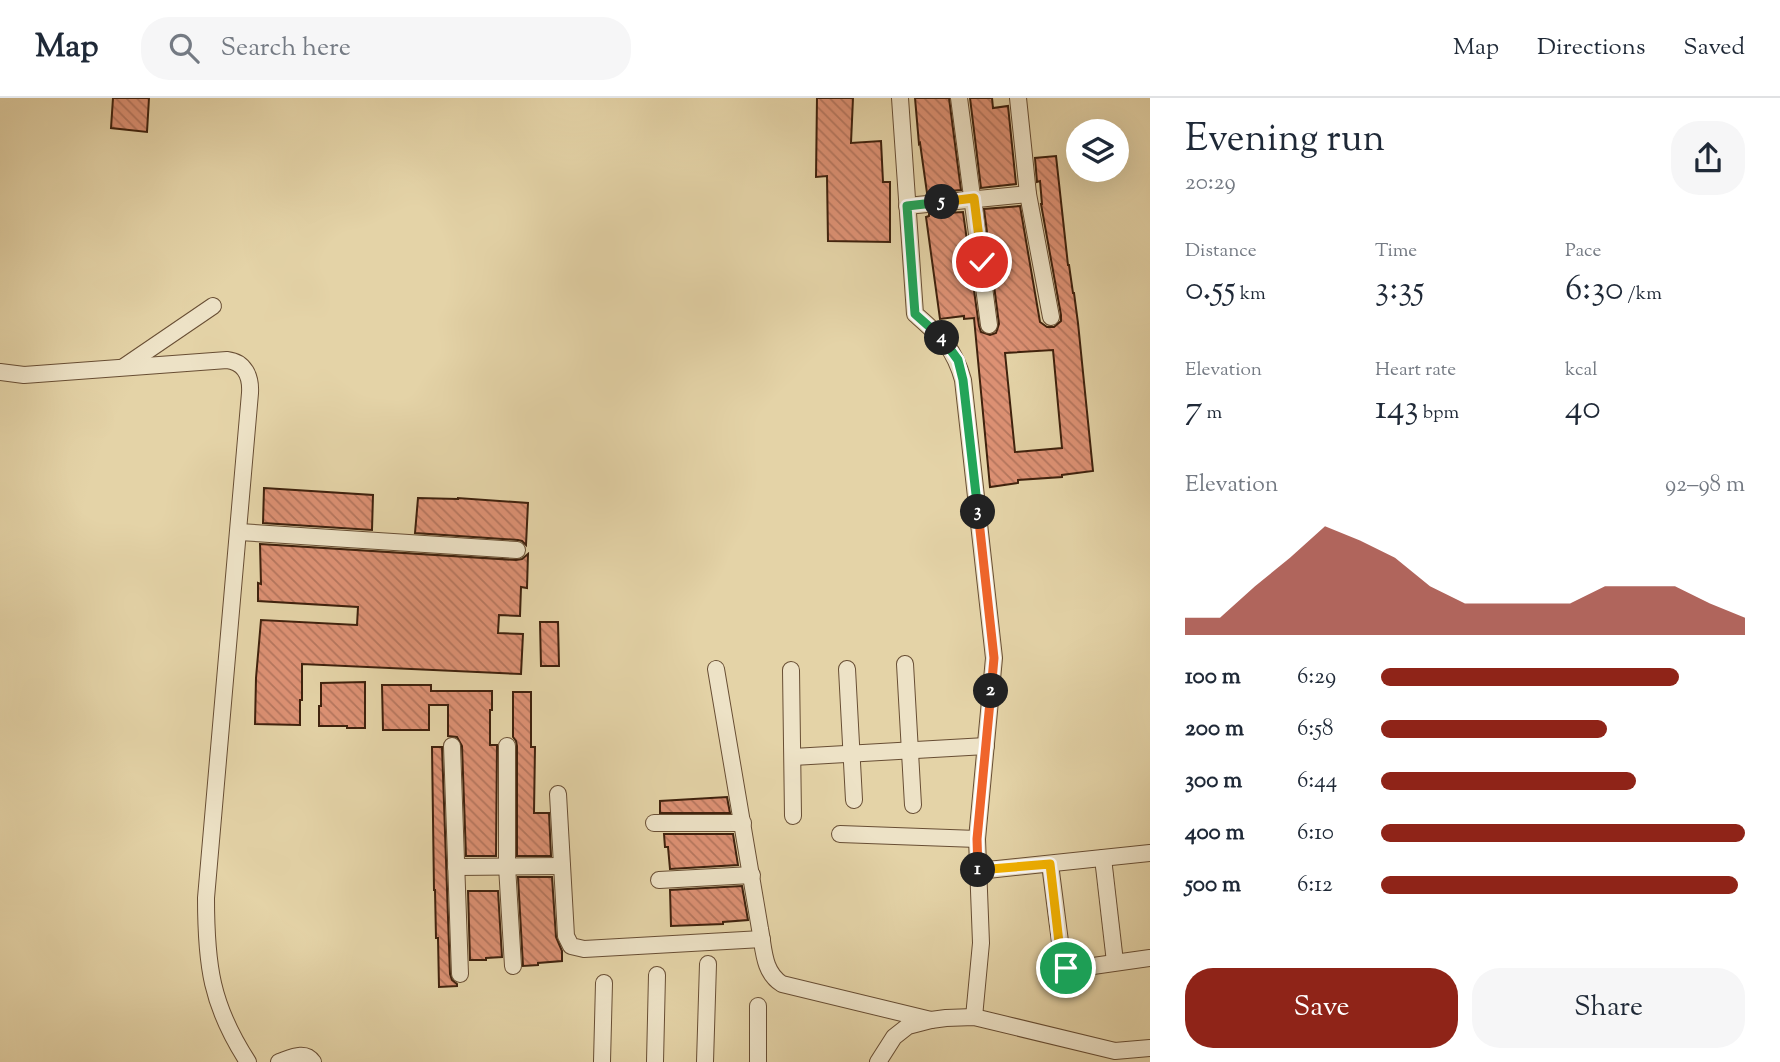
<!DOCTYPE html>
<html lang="en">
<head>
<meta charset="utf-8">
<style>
  :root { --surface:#fff; --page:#f6f6f7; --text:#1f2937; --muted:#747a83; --line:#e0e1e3; --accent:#8f2418 }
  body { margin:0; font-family:"Sorts Mill Goudy",serif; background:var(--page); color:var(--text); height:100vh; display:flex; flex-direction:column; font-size:26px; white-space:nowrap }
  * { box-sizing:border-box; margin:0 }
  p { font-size:23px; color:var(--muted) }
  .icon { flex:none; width:38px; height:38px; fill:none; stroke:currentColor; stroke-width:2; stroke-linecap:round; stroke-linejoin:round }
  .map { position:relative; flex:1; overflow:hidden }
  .panel { display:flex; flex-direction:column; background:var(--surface); width:630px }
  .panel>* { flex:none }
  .fabs { position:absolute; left:1066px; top:21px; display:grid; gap:14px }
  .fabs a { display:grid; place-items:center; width:63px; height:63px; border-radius:50%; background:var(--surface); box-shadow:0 7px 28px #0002; font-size:35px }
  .pin { position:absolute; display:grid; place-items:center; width:60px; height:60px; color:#fff; margin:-30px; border:4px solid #fff; border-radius:50%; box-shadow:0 2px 7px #0007 }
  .km { position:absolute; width:35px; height:35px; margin:-18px; border-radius:50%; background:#222; color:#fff; font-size:19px; line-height:35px; text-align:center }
  .round { display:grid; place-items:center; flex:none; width:74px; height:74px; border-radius:28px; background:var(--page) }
  .summary { display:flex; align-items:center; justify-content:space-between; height:119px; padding:0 35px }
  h1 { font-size:38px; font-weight:600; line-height:52px }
  .figures { display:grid; grid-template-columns:repeat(3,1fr); gap:10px; height:119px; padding:7px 35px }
  .figures div { display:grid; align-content:center }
  .figures b { font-size:35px; font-weight:600 }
  .figures small { font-size:19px; font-weight:400 }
  .figures p { font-size:19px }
  .chart { height:196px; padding:14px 35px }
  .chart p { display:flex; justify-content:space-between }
  .chart svg { width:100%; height:126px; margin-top:7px; fill:var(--accent); opacity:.7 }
  .cta { display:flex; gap:14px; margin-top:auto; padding:14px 35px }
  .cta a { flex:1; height:80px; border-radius:28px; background:var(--accent); color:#fff; font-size:28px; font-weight:600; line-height:80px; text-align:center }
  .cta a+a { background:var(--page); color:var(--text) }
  ul { padding:0 35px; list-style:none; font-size:23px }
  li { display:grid; grid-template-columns:112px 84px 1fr; align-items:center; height:52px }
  li i { height:18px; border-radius:9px; background:var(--accent) }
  header { display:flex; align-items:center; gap:42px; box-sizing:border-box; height:98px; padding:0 35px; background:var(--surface); border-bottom:2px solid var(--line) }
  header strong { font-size:33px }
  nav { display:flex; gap:38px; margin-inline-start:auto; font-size:24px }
  .search { width:490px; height:63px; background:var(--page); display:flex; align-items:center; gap:18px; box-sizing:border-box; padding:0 24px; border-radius:28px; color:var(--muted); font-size:26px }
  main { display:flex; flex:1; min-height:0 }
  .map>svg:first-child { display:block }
  .building { fill:url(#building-back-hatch); stroke:#3e210d; stroke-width:2; fill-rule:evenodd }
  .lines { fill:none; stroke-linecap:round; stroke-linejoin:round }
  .minor-casing { stroke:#684e34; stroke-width:18 }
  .minor { stroke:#ede2c6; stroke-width:16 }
  .split-1-casing { stroke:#fff; stroke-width:14 }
  .split-2-casing { stroke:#fff; stroke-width:14 }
  .split-3-casing { stroke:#fff; stroke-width:14 }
  .split-4-casing { stroke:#fff; stroke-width:14 }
  .split-5-casing { stroke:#fff; stroke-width:14 }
  .split-6-casing { stroke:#fff; stroke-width:14 }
  .split-1 { stroke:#f5b400; stroke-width:9 }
  .split-2 { stroke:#f0652b; stroke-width:9 }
  .split-3 { stroke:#f0652b; stroke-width:9 }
  .split-4 { stroke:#22a559; stroke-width:9 }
  .split-5 { stroke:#22a559; stroke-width:9 }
  .split-6 { stroke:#f5b400; stroke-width:9 }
</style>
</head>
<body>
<header>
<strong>Map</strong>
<div class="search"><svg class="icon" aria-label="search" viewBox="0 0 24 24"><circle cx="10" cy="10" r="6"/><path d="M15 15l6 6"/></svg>Search here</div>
<nav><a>Map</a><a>Directions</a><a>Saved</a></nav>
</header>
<main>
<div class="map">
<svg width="1150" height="964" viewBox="0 0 1150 964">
  <defs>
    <pattern id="building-back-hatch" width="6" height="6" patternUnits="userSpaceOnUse" patternTransform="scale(1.75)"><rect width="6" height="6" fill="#dd9174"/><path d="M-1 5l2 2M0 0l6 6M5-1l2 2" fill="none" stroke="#b5765e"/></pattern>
  </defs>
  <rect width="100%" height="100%" fill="#e4d3a7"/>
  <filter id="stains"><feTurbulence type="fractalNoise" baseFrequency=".00286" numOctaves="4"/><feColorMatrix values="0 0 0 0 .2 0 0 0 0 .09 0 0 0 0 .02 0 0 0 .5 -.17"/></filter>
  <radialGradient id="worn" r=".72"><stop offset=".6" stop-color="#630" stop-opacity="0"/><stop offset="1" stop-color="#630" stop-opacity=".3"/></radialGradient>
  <!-- building -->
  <g class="building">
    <path d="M 113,0 L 149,0 L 147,34 L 111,30 Z"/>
    <path d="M 817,0 L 853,0 L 851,45 L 881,43 L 883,84 L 890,84 L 890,144 L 828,143 L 827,78 L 816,79 Z"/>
    <path d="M 915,0 L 949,0 L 961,92 L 927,95 L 920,45 L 919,46 Z"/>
    <path d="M 970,0 L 992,0 L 993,10 L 1008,8 L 1016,86 L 981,90 Z"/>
    <path d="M 1056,58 L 1068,167 L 1069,167 L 1073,195 L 1074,195 L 1078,225 L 1093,373 L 1062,377 L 1062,379 L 1018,382 L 1018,385 L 990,389 L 974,220 L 964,221 L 964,218 L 940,221 L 926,119 L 929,118 L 929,116 L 963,114 L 979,228 L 981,234 L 990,237 L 996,235 L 999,226 L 984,111 L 1020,108 L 1040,224 L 1047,229 L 1054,229 L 1061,223 L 1061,217 L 1041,106 L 1042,106 L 1040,83 L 1037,84 L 1035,60 ZM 1053,252 L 1062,350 L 1015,354 L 1005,255 Z"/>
    <path d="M 264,390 L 373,397 L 372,432 L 263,425 Z"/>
    <path d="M 418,400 L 458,401 L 458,400 L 528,405 L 526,447 L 522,443 L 518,442 L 415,435 Z"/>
    <path d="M 260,446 L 516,462 L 522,461 L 528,456 L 527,490 L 521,489 L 520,518 L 499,517 L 498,535 L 523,536 L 521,576 L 302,566 L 302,602 L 300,602 L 300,627 L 255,626 L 256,580 L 261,522 L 357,527 L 358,509 L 258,503 L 258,485 L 261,486 Z"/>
    <path d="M 540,524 L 558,524 L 559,568 L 541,568 Z"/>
    <path d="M 365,584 L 365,630 L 347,630 L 347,628 L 319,628 L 319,608 L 321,608 L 321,585 Z"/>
    <path d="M 382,587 L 431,587 L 431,593 L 492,593 L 492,612 L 490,612 L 490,647 L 497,647 L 496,758 L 466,758 L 462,648 L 457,639 L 448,638 L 448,607 L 429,607 L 429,632 L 383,632 Z"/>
    <path d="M 513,594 L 531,594 L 531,649 L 535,649 L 534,715 L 549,715 L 551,758 L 517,758 L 517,648 L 516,643 L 513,639 Z"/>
    <path d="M 432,649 L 442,649 L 450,876 L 452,882 L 457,886 L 457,888 L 439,889 L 438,840 L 436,840 L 435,792 L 434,792 Z"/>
    <path d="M 727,699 L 730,715 L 660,715 L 660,703 Z"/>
    <path d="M 664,736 L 733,736 L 738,767 L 670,771 L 668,749 L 665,749 Z"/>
    <path d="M 518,779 L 552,779 L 556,839 L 562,853 L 562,863 L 538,865 L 538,867 L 523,868 Z"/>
    <path d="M 742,788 L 748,822 L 723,824 L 723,826 L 671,828 L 670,792 Z"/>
    <path d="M 468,793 L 498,793 L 502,859 L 486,860 L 486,862 L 470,862 Z"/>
  </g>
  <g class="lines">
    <defs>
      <g id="minor">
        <path d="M 900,0 L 915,216 C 940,238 954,249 963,282 L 994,560 L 977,741 L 981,845 L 974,919"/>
        <path d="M 959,0 L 989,227"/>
        <path d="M 1018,0 L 1028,96 L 1051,219"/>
        <path d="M 907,108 L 1028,96"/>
        <path d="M 125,268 L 213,208"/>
        <path d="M 0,274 L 24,277 L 227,262 C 245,264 251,279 250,295 L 206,800 C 206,867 211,907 248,964"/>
        <path d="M 239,434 L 517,452"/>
        <path d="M 905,566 L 913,707"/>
        <path d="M 716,571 L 760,831 C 764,851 763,874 782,886 L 931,922"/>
        <path d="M 847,571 L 854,702"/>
        <path d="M 791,572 L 793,718"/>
        <path d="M 452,648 L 460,876"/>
        <path d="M 507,648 L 507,768 L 513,868"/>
        <path d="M 793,659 L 986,648"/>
        <path d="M 558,696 L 566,838 L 571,848 L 584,851 L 762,841"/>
        <path d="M 654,725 L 743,725"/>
        <path d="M 840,736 L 977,741"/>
        <path d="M 1103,760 L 1115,864"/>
        <path d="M 1050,766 L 1063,867 L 1066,870 L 1072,871 L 1150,860"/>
        <path d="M 456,769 L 562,768"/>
        <path d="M 978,773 L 1150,755"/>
        <path d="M 659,782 L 752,777"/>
        <path d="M 279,964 C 291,960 305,952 313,964"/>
        <path d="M 602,964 L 604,885"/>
        <path d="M 655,964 L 657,877"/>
        <path d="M 705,964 L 708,866"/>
        <path d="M 758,964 L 758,908"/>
        <path d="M 878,964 L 894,939 L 908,928 L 931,922 L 946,920 L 974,919 L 1115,953 L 1150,950"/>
      </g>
    </defs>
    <!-- minor casing -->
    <use href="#minor" class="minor-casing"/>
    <!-- minor -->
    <use href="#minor" class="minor"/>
  </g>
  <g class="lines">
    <defs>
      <path id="split-1" d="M 978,772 L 1050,766 L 1061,862 L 1063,867 L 1066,870"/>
      <path id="split-2" d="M 978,772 L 977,741 L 991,593"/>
      <path id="split-3" d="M 978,414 L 994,560 L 991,593"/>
      <path id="split-4" d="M 942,240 L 958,262 L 963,282 L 978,414"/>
      <path id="split-5" d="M 942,240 L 915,216 L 907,108 L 942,104"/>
      <path id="split-6" d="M 942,104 L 974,100 L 982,164"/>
    </defs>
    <!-- split-1 casing -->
    <use href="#split-1" class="split-1-casing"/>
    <!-- split-2 casing -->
    <use href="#split-2" class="split-2-casing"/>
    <!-- split-3 casing -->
    <use href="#split-3" class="split-3-casing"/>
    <!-- split-4 casing -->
    <use href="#split-4" class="split-4-casing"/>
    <!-- split-5 casing -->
    <use href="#split-5" class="split-5-casing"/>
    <!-- split-6 casing -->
    <use href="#split-6" class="split-6-casing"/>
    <!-- split-1 -->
    <use href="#split-1" class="split-1"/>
    <!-- split-2 -->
    <use href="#split-2" class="split-2"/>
    <!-- split-3 -->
    <use href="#split-3" class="split-3"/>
    <!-- split-4 -->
    <use href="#split-4" class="split-4"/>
    <!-- split-5 -->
    <use href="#split-5" class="split-5"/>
    <!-- split-6 -->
    <use href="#split-6" class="split-6"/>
  </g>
  <rect width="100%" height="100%" filter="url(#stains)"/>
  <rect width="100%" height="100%" fill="url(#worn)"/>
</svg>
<div class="fabs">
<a><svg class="icon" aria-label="layers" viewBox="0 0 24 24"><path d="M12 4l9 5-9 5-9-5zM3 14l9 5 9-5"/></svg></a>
</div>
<div class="pin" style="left:1066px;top:870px;background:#1e9e55"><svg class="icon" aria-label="arrive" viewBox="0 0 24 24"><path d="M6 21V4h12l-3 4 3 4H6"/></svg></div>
<div class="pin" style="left:982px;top:164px;background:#d93025"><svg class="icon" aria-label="check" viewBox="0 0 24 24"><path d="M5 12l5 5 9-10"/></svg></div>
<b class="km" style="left:978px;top:772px">1</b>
<b class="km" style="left:991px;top:593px">2</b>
<b class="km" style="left:978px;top:414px">3</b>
<b class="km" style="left:942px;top:240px">4</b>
<b class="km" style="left:942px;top:104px">5</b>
</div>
<section class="panel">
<div class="summary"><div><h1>Evening run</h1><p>20:29</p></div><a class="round"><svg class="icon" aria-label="share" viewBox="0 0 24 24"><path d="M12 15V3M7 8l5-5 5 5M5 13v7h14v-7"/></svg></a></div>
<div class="figures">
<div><p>Distance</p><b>0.55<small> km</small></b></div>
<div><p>Time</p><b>3:35</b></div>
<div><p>Pace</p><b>6:30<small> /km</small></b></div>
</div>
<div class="figures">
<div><p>Elevation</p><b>7<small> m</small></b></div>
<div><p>Heart rate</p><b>143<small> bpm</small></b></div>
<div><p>kcal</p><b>40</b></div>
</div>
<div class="chart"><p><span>Elevation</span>92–98 m</p>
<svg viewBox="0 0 160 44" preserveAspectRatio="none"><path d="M0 44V38L10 38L20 27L30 17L40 6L50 11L60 17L70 27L80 33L90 33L100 33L110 33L120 27L130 27L140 27L150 33L160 38V44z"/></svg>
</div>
<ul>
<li><b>100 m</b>6:29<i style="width:82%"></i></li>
<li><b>200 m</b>6:58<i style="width:62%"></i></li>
<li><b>300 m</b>6:44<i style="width:70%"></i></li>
<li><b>400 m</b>6:10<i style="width:100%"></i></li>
<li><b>500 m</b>6:12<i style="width:98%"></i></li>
</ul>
<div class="cta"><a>Save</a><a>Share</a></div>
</section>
</main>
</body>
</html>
